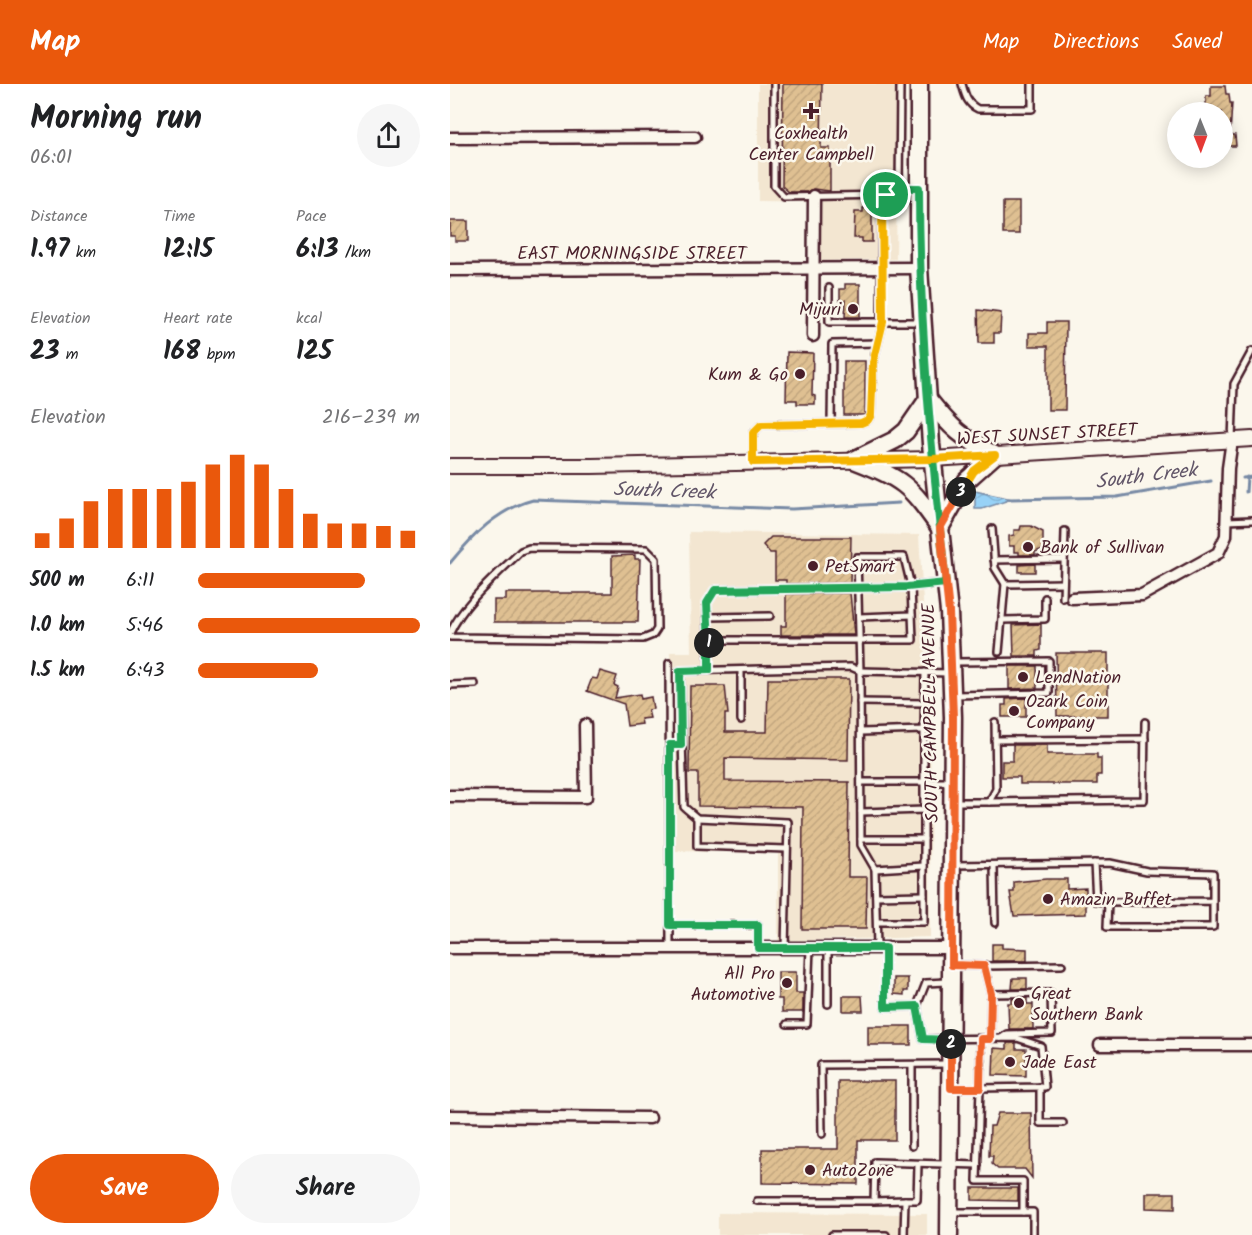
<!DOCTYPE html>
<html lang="en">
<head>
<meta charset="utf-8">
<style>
  :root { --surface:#fff; --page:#f6f6f6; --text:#202124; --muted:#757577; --accent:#ea580c }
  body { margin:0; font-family:Kalam,sans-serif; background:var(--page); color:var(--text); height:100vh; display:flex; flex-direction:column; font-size:22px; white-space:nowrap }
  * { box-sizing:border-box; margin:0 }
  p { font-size:20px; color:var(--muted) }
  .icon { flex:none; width:33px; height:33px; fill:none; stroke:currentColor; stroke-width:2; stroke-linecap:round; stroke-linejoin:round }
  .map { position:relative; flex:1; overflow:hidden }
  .drawer { display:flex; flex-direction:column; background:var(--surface); width:450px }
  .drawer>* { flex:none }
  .needle { width:39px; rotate:179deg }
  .fabs { position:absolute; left:717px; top:18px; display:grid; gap:12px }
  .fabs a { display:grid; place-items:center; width:66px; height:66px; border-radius:50%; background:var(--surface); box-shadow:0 3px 15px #0003; font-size:30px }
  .pin { position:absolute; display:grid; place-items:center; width:51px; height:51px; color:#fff; margin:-26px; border:3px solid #fff; border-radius:50%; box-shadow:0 2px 6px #0007 }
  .km { position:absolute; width:30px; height:30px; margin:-15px; border-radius:50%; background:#222; color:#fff; font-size:16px; line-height:30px; text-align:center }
  .round { display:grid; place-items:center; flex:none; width:63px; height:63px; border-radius:32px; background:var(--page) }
  .headline { display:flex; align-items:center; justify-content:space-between; height:102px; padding:0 30px }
  h1 { font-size:33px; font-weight:600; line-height:45px }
  .metrics { display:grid; grid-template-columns:repeat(3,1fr); gap:9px; height:102px; padding:6px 30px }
  .metrics div { display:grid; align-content:center }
  .metrics b { font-size:26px; font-weight:600 }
  .metrics small { font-size:16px; font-weight:400 }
  .metrics p { font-size:16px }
  .chart { height:168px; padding:12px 30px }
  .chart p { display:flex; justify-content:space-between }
  .chart svg { width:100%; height:108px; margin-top:6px; stroke:var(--accent); stroke-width:6 }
  .primary-button { display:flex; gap:12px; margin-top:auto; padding:12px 30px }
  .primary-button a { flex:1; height:69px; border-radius:36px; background:var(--accent); color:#fff; font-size:24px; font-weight:600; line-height:69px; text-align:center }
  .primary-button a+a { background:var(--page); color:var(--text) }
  ul { padding:0 30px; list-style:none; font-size:20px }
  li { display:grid; grid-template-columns:96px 72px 1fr; align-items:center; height:45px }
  li i { height:15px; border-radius:8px; background:var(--accent) }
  header { display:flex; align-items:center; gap:36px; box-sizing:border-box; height:84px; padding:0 30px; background:var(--accent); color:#fff }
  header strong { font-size:28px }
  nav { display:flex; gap:33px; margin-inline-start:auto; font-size:21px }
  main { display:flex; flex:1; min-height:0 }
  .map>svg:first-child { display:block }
  .built { fill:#f3e6d1 }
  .water { fill:url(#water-waves); stroke:#788aa5; stroke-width:1.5 }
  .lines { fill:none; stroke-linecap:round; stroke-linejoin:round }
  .stream { stroke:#788aa5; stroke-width:3 }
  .building { fill:url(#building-hatch); stroke:#4a1f2b; stroke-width:1.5 }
  .lane-casing { stroke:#4a1f2b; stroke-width:10 }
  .street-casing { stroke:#4a1f2b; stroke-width:15 }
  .secondary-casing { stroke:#4a1f2b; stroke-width:18 }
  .primary-casing { stroke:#4a1f2b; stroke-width:21 }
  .lane { stroke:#fbf7ec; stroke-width:5 }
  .street { stroke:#fbf7ec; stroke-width:10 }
  .secondary { stroke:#fbf7ec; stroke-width:14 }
  .primary { stroke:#fbf7ec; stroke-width:16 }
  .split-1-casing { stroke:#fff; stroke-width:12 }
  .split-2-casing { stroke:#fff; stroke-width:12 }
  .split-3-casing { stroke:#fff; stroke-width:12 }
  .split-4-casing { stroke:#fff; stroke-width:12 }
  .split-1 { stroke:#22a559; stroke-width:8 }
  .split-2 { stroke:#22a559; stroke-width:8 }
  .split-3 { stroke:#f0652b; stroke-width:8 }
  .split-4 { stroke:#f5b400; stroke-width:8 }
  .poi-dot { fill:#4a1f2b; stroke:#fbf7ec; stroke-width:2 }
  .labels { text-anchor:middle; stroke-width:5; stroke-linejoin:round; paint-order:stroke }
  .poi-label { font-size:18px; fill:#4a1f2b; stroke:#fbf7ec; text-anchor:start }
  .street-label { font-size:18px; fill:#4a1f2b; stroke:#fbf7ec }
  .water-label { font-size:20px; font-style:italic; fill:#615568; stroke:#fbf7ec }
</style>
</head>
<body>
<header>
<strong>Map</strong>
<nav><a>Map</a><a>Directions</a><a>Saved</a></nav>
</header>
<main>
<section class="drawer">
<div class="headline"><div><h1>Morning run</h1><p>06:01</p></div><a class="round"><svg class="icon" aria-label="share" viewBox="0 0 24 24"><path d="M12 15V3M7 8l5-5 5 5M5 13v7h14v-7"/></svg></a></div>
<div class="metrics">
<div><p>Distance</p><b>1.97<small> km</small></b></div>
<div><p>Time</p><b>12:15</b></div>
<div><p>Pace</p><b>6:13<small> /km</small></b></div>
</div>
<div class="metrics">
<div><p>Elevation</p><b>23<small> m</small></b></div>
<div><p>Heart rate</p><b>168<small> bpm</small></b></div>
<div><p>kcal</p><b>125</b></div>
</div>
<div class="chart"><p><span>Elevation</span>216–239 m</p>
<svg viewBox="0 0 160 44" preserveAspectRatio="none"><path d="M5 44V38M15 44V32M25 44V25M35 44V20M45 44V20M55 44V20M65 44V17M75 44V10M85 44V6M95 44V10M105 44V20M115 44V30M125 44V34M135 44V34M145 44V35M155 44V37"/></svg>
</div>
<ul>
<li><b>500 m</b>6:11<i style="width:75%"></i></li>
<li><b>1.0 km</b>5:46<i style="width:100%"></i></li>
<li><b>1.5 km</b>6:43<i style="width:54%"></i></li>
</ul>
<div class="primary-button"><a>Save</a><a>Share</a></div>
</section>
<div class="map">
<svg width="802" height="1151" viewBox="0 0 802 1151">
  <defs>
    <pattern id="water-waves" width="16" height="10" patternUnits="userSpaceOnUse" patternTransform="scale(1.5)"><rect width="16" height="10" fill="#97d2f7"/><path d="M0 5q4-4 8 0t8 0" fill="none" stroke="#84b4d4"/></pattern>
    <pattern id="building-hatch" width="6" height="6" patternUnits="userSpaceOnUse" patternTransform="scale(1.5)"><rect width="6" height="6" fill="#dfc092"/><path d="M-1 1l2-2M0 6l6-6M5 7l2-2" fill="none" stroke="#c1a57e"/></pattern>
  </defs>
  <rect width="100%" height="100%" fill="#fbf7ec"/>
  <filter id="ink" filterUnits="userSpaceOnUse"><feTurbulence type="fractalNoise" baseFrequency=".0167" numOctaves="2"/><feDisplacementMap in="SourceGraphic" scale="12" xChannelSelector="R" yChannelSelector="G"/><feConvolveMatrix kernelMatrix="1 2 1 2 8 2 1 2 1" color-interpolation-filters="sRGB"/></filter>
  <g filter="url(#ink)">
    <!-- built -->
    <g class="built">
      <path d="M 308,0 L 448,0 L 446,175 L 371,177 L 371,118 L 308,117 Z"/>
      <path d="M 239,448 L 469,451 L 476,568 L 481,567 L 480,853 L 328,857 L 328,769 L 223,767 L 220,568 L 241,568 Z"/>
      <path d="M 268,1129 L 477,1130 L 477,1151 L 268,1151 Z"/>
    </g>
    <!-- water -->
    <path class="water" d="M 525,407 L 562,415 L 532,425 L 525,425 Z"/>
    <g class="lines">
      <!-- stream -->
      <g class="stream">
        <path d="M 793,394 L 802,393"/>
        <path d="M 796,408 L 797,393"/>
        <path d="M 558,415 L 667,413 L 761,397"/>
        <path d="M 0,479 C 23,451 48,425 83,416 L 342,425 L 449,419"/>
      </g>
    </g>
    <!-- building -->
    <g class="building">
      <path d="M 333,0 L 372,0 L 371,64 L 380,64 L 380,107 L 363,105 L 358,108 L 339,108 L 332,102 Z"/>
      <path d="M 761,2 L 775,2 L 776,10 L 779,10 L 780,19 L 782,19 L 780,51 L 785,51 L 786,62 L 772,62 L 772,28 L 761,28 L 761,22 L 756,22 L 756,12 L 761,12 Z"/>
      <rect x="553" y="118" width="16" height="32"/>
      <path d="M 413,124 L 422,124 L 422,158 L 412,158 L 412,154 L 404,154 L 405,128 L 413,128 Z"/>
      <path d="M 0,137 L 18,137 L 18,157 L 5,157 L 5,152 L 0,152 Z"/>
      <path d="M 395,200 L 410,200 L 410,233 L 395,233 L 396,216 L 390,216 L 390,205 L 395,205 Z"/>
      <path d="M 528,226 L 551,229 L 550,249 L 544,249 L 544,259 L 529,259 Z"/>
      <path d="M 597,238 L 616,238 L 615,326 L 598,326 L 598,262 L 579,262 L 579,249 L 597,249 Z"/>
      <path d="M 337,268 L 363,269 L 362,311 L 365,312 L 365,320 L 347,320 L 347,316 L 336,316 Z"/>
      <rect x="394" y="277" width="21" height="54"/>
      <path d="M 571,442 L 581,442 L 593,448 L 593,465 L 585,468 L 585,471 L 569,471 L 569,468 L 564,468 L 564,462 L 559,462 L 559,452 L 564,451 L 564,446 L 570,446 Z"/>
      <path d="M 321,453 L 401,453 L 400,499 L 336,500 L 336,496 L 325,496 L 325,469 L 320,469 L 313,461 Z"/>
      <path d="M 185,471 L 185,475 L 190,475 L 188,538 L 44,538 L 44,516 L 56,516 L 56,509 L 162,509 L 162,472 Z"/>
      <path d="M 585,480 L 585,488 L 569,488 L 569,481 Z"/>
      <path d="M 400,509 L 404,551 L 331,551 L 331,542 L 336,542 L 336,510 Z"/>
      <path d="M 591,540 L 591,566 L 587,567 L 587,572 L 564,572 L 563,541 Z"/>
      <path d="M 606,569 L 658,569 L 658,632 L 607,632 Z"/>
      <path d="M 559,582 L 587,582 L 587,604 L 559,605 Z"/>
      <path d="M 150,587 L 167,592 L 164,601 L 168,603 L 165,614 L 190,610 L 191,615 L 201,613 L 203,625 L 198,626 L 200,634 L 191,635 L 192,640 L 177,642 L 174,620 L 137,607 L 142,594 L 147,595 Z"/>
      <path d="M 318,595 L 399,595 L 398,676 L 275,674 L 275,697 L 399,698 L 398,793 L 417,793 L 416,845 L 352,845 L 353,723 L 248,722 L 248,689 L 239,689 L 240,602 L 275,602 L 278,630 L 275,630 L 275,648 L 317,648 Z"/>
      <path d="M 576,614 L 576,633 L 552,633 L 552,621 L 556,621 L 556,615 Z"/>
      <path d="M 563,661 L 597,661 L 597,670 L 647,670 L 647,674 L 651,674 L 651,691 L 647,691 L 647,700 L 570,700 L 570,693 L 552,693 L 552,677 L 563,677 Z"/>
      <path d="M 596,795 L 617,795 L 617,805 L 636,804 L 636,830 L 564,832 L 560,808 L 564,808 L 564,798 Z"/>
      <path d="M 542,860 L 552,860 L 552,864 L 577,865 L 577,877 L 542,877 Z"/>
      <path d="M 328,888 L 346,888 L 346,909 L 353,909 L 353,928 L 332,928 L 332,915 L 328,915 Z"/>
      <path d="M 444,894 L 458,894 L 458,907 L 454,907 L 454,911 L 444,910 Z"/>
      <path d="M 563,894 L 577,894 L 577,905 L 562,905 Z"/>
      <path d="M 393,912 L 412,912 L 413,927 L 393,927 Z"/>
      <path d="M 577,914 L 577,920 L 583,920 L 583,945 L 559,945 L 558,919 L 562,919 L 562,915 Z"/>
      <rect x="418" y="942" width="43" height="19"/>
      <path d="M 557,959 L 566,959 L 566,965 L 576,965 L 576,992 L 543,991 L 544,964 L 557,965 Z"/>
      <path d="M 388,997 L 445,997 L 445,1056 L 408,1056 L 408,1100 L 312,1099 L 312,1065 L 388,1065 Z"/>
      <path d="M 548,1029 L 581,1029 L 582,1094 L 575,1085 L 548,1085 L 542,1080 L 543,1072 L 539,1072 L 540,1042 L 544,1042 Z"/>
      <path d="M 522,1104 L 568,1104 L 568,1117 L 522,1116 Z"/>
      <path d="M 696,1109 L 725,1109 L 725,1125 L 696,1124 Z"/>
    </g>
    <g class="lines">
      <defs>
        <g id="lane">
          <path d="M 324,0 L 324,102 L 334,113 L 436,111 L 450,104 L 467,104"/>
          <path d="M 512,0 C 515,11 517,20 528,25 L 582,25 L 582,0"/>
          <path d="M 449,105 L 450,0"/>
          <path d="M 432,111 L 431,235 L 433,238 L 472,238"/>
          <path d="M 381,339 L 382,260 L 427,259"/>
          <path d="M 782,356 L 784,300 L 802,267"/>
          <path d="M 303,376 L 303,349 L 311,341 L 411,339 L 418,336 L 421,331 L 423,279 L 433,238 L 379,238 L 379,204"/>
          <path d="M 777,437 L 802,436"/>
          <path d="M 542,445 L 545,484 L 555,500"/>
          <path d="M 544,476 L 614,475"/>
          <path d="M 613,514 L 615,447"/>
          <path d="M 258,533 L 320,532"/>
          <path d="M 409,533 L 462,531"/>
          <path d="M 553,536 L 595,535 L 595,514"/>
          <path d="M 0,549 C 15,517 46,492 71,467 L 79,464 L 196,465 L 206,475 L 207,545 L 203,551 L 193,555 L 0,553"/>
          <path d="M 258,556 L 463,556 L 461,502 L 454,473 L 407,473 L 410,587 L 401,583 L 230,587 L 234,723 L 247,734 L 338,738 L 335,864"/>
          <path d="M 549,568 L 555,500 L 613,499"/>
          <path d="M 219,579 L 220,863"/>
          <path d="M 259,586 L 257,519 L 265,506 L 457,503 L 494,499"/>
          <path d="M 0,601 L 25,600"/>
          <path d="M 504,611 L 599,609 L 599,577 L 504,578"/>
          <path d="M 410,618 L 475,619"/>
          <path d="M 291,636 L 291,586"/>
          <path d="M 411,648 L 474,646 L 475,588"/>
          <path d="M 545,656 L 695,655"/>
          <path d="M 411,698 L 499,698"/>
          <path d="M 504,718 L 539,718 L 546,705 L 545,638"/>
          <path d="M 539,718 L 694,716 L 695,638"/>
          <path d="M 411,728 L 475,726"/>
          <path d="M 247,734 L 247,762 L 337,765"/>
          <path d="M 411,755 L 474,755"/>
          <path d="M 644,779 L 646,817 L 658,818"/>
          <path d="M 504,781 L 660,779 L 697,787 L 763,789 L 763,843 L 657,843 L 658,818 L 763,817"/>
          <path d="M 544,781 L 545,839"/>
          <path d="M 425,785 L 474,782"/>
          <path d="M 426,812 L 474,811"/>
          <path d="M 427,838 L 474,838 L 474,646"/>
          <path d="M 220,841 L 308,841 L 308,863"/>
          <path d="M 427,864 L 425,785 L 411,761 L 410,587 L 500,589"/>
          <path d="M 435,864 L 435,923 L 467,922 L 473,955 L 567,954 L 591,962 L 595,1003 L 530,1004 L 531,955"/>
          <path d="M 503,881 L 534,882 L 541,910 L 540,955"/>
          <path d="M 534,882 L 612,881"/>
          <path d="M 541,910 L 601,909 L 602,949 L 557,950 L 551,954"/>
          <path d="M 378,920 L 378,864"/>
          <path d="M 467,922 L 476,899 L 497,898"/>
          <path d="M 337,940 L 357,940 L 360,864"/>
          <path d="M 462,981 L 462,1062"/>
          <path d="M 590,1003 L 590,1039 L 613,1039"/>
          <path d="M 502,1004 L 530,1004 L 527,1097 L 573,1097 L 573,1128"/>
          <path d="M 372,1050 L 371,981 L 499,980"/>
          <path d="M 307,1117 L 424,1117 L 425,1078 L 528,1081"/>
          <path d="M 424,1117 L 455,1116"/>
          <path d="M 503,1128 L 583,1128 L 583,1151"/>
          <path d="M 382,1151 L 436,1151"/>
          <path d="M 454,1151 L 455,1116 L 467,1116 L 468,1080"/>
        </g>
        <g id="street">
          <path d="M 0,54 L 245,53"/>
          <path d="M 0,186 L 469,184"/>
          <path d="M 363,252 L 364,112"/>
          <path d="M 622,514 L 692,511 L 768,469 L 776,452 L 778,384 L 782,356"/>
          <path d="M 0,712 L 136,713 L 135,641"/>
          <path d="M 0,864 L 502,864"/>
          <path d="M 650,961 L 802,961"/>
          <path d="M 0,1032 L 200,1034"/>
        </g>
        <path id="secondary" d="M 0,382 L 142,382 L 483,375 L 802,355"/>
        <g id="primary">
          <path d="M 469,0 L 469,184 L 481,360 L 499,528 L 503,633 L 499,1151"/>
          <path d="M 478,315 C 501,344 512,354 545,371 L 517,396 L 490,444 C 459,400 453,395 404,376 L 445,356 L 456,347 Z"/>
        </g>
      </defs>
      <!-- lane casing -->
      <use href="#lane" class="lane-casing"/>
      <!-- street casing -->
      <use href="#street" class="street-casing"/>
      <!-- secondary casing -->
      <use href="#secondary" class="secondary-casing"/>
      <!-- primary casing -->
      <use href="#primary" class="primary-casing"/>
      <!-- lane -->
      <use href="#lane" class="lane"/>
      <!-- street -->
      <use href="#street" class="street"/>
      <!-- secondary -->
      <use href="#secondary" class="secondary"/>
      <!-- primary -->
      <use href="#primary" class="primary"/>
    </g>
  </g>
  <g class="lines" filter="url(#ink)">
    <defs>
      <path id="split-1" d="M 259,559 L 257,519 L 265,506 L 457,503 L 496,499 C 481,368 469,236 469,104 L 450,104 L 436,111"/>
      <path id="split-2" d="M 259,559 L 259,586 L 230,587 L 231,661 L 220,661 L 220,841 L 308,841 L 308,864 L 435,864 L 435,923 L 467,922 L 473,955 L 501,956 L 501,960"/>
      <path id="split-3" d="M 501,960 L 501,1004 L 530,1004 L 531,955 L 540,955 L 541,910 L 534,882 L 502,881 L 503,633 L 499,528 L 490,444 L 511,408"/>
      <path id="split-4" d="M 436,111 L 432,111 L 433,238 L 423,279 L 421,331 L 418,336 L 411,339 L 311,341 L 303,349 L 303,378 L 483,375 L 545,371 L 524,387 L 511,408"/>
    </defs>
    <!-- split-1 casing -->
    <use href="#split-1" class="split-1-casing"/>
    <!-- split-2 casing -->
    <use href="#split-2" class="split-2-casing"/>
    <!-- split-3 casing -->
    <use href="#split-3" class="split-3-casing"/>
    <!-- split-4 casing -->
    <use href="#split-4" class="split-4-casing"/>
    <!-- split-1 -->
    <use href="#split-1" class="split-1"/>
    <!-- split-2 -->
    <use href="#split-2" class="split-2"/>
    <!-- split-3 -->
    <use href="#split-3" class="split-3"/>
    <!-- split-4 -->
    <use href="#split-4" class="split-4"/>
  </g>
  <!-- markers -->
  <g class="poi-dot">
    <path d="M358 18h6v6h6v6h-6v6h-6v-6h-6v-6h6z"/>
    <circle cx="403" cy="225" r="6"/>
    <circle cx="350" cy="290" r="6"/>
    <circle cx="578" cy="463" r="6"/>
    <circle cx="363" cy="482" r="6"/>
    <circle cx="573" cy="593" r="6"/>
    <circle cx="564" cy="627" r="6"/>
    <circle cx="598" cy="815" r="6"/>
    <circle cx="337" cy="899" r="6"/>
    <circle cx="569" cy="919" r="6"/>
    <circle cx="560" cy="978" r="6"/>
    <circle cx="360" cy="1086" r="6"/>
  </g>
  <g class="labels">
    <!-- poi labels -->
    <g class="poi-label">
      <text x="361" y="55" text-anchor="middle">Coxhealth<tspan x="361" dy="21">Center Campbell</tspan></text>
      <text x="391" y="231" text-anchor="end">Mijuri</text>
      <text x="338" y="296" text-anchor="end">Kum &amp; Go</text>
      <text x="590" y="469">Bank of Sullivan</text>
      <text x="375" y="488">PetSmart</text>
      <text x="585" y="599">LendNation</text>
      <text x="576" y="623">Ozark Coin<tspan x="576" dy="21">Company</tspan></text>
      <text x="610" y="821">Amazin Buffet</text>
      <text x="325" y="895" text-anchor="end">All Pro<tspan x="325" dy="21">Automotive</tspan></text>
      <text x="581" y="915">Great<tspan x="581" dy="21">Southern Bank</tspan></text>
      <text x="572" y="984">Jade East</text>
      <text x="372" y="1092">AutoZone</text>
    </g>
    <!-- street labels -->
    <g class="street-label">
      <text x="182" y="175">EAST MORNINGSIDE STREET</text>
      <text transform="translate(597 350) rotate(-3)" y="6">WEST SUNSET STREET</text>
      <text transform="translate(480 629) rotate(-91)" y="6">SOUTH CAMPBELL AVENUE</text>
    </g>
    <!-- water labels -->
    <g class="water-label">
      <text transform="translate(696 391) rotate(-7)" y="7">South Creek</text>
      <text transform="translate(214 406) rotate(2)" y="7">South Creek</text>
    </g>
  </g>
</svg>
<div class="fabs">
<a><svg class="needle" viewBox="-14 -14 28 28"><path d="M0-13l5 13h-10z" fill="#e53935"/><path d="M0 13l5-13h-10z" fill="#757577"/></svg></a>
</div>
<div class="pin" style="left:436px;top:111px;background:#1e9e55"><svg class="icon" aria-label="arrive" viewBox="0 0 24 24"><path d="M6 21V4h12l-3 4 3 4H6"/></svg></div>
<b class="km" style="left:259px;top:559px">1</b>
<b class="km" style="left:501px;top:960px">2</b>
<b class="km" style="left:511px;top:408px">3</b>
</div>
</main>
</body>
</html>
